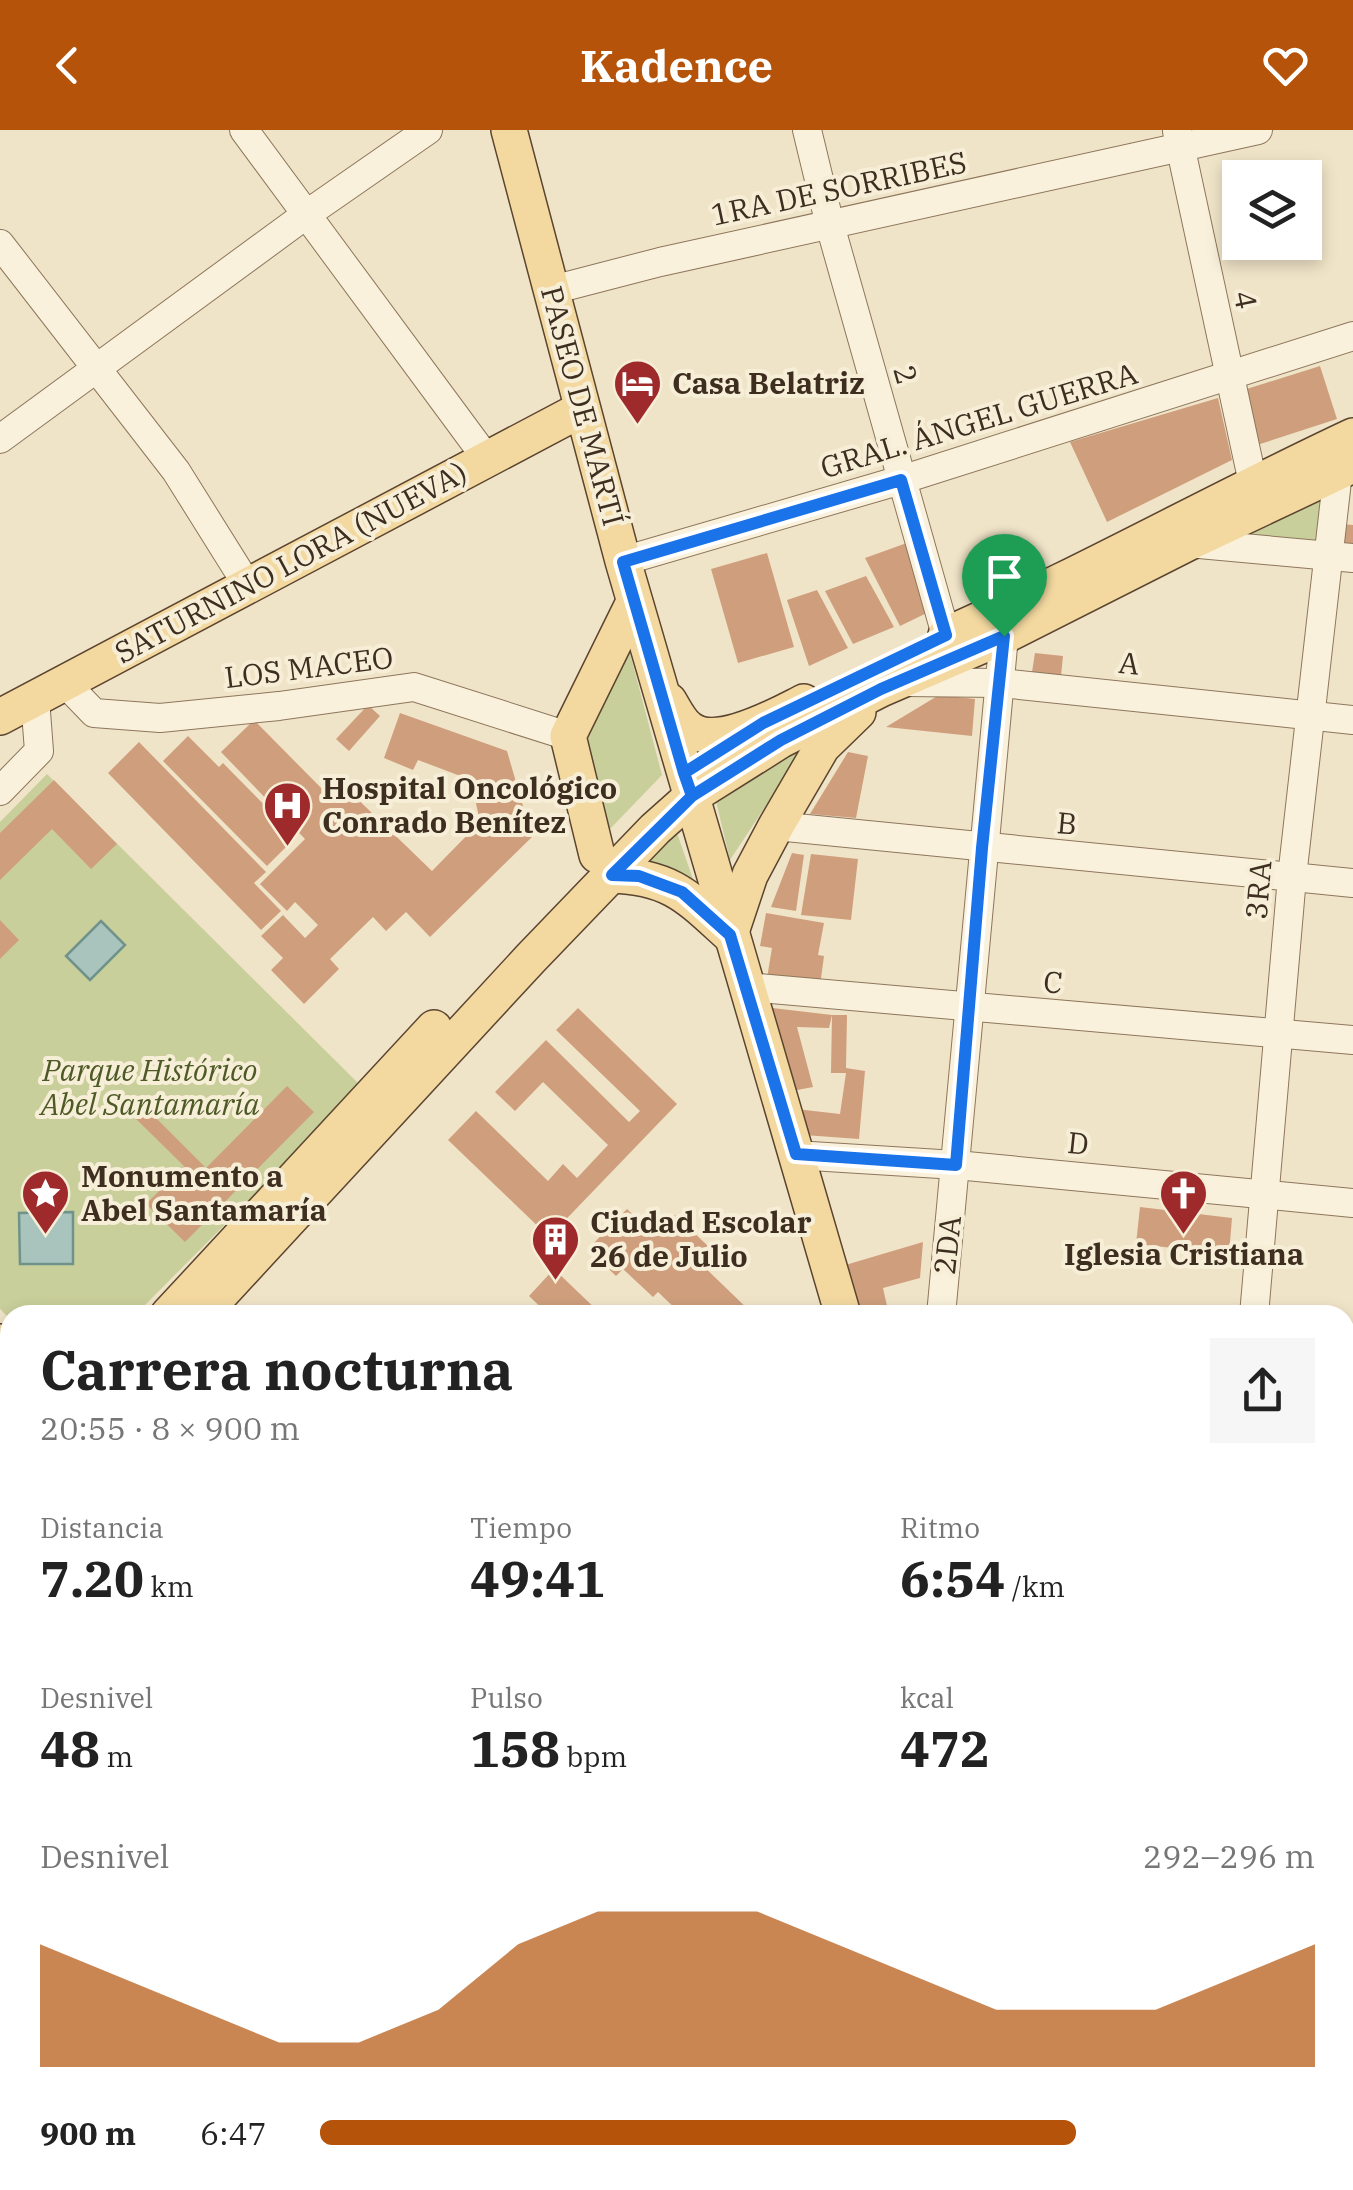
<!DOCTYPE html>
<html lang="es">
<head>
<meta charset="utf-8">
<style>
  :root { --surface:#fff; --page:#f6f6f6; --text:#222; --muted:#767676; --accent:#b45309 }
  body { margin:0; font-family:"IBM Plex Serif",serif; background:var(--page); color:var(--text); height:100vh; display:flex; flex-direction:column; font-size:38px; white-space:nowrap }
  * { box-sizing:border-box; margin:0 }
  p { font-size:32px; color:var(--muted) }
  .icon { flex:none; width:55px; height:55px; fill:none; stroke:currentColor; stroke-width:2; stroke-linecap:round; stroke-linejoin:round }
  .map { position:relative; flex:1; overflow:hidden }
  .side { position:absolute; left:0px; top:1175px; width:1355px; height:885px; display:flex; flex-direction:column; background:var(--surface); border-radius:30px 30px 0 0; box-shadow:0 5px 15px #0003 }
  .side>* { flex:none }
  .buttons { position:absolute; left:1222px; top:30px; display:grid; gap:20px }
  .buttons a { display:grid; place-items:center; width:100px; height:100px; border-radius:0px; background:var(--surface); box-shadow:0 5px 15px #0003; font-size:50px }
  .pin { position:absolute; display:grid; place-items:center; width:85px; height:85px; color:#fff; margin:-102px -42px; border-radius:50% 50% 50% 0; rotate:-45deg; box-shadow:0 0 10px #0007 }
  .pin .icon { rotate:45deg }
  .round { display:grid; place-items:center; flex:none; width:105px; height:105px; border-radius:0px; background:var(--page) }
  .overview { display:flex; align-items:center; justify-content:space-between; height:170px; padding:0 40px }
  h1 { font-size:55px; font-weight:700; line-height:75px }
  .stats { display:grid; grid-template-columns:repeat(3,1fr); gap:15px; height:170px; padding:10px 40px }
  .stats div { display:grid; align-content:center }
  .stats b { font-size:50px; font-weight:700 }
  .stats small { font-size:28px; font-weight:400 }
  .stats p { font-size:28px }
  .chart { height:280px; padding:20px 40px }
  .chart p { display:flex; justify-content:space-between }
  .chart svg { width:100%; height:180px; margin-top:10px; fill:var(--accent); opacity:.7 }
  ul { padding:0 40px; list-style:none; font-size:32px }
  li { display:grid; grid-template-columns:160px 120px 1fr; align-items:center; height:75px }
  li i { height:25px; border-radius:12px; background:var(--accent) }
  header { display:flex; justify-content:space-between; align-items:center; height:130px; padding:0 40px; background:var(--accent); color:#fff; font-size:45px; font-weight:700 }
  .map>svg:first-child { display:block }
  .green { fill:#c9cf9b }
  .water { fill:#a9c4bc; stroke:#6f938a; stroke-width:2.5 }
  .building { fill:#cf9f7d }
  .lines { fill:none; stroke-linecap:round; stroke-linejoin:round }
  .minor-casing { stroke:#8d765c; stroke-width:30 }
  .major-casing { stroke:#5b4430; stroke-width:38 }
  .minor { stroke:#faf1dc; stroke-width:28 }
  .major { stroke:#f3d9a0; stroke-width:35 }
  .route-casing { stroke:#fff; stroke-width:20 }
  .route { stroke:#1a73e8; stroke-width:12 }
  .labels { text-anchor:middle; stroke-width:8; stroke-linejoin:round; paint-order:stroke }
  .street-label { font-size:30px; fill:#3d2e20; stroke:#f7eed8 }
  .poi-label { font-size:30px; font-weight:bold; fill:#3d2e20; stroke:#f7eed8; text-anchor:start }
  .park-label { font-size:30px; font-style:italic; fill:#4d5a26; stroke:#f7eed8 }
</style>
</head>
<body>
<header><svg class="icon" aria-label="back" viewBox="0 0 24 24"><path d="M15 5l-7 7 7 7"/></svg>Kadence<svg class="icon" aria-label="heart" viewBox="0 0 24 24"><path d="M12 20l-8-8c-3-5 5-10 8-4 3-6 11-1 8 4z"/></svg></header>
<div class="map">
<svg width="1353" height="2060" viewBox="0 0 1353 2060">
  <rect width="100%" height="100%" fill="#f0e4c8"/>
  <!-- green -->
  <g class="green">
    <path d="M 1325,359 L 1321,415 L 1237,404 Z"/>
    <path d="M 626,508 L 662,645 L 608,701 L 575,601 Z"/>
    <path d="M 804,618 L 730,730 L 715,667 Z"/>
    <path d="M 47,644 L 362,957 L 135,1185 L 10,1185 L 10,1189 L 0,1179 L 0,692 Z"/>
    <path d="M 676,700 L 694,752 L 645,729 Z"/>
  </g>
  <!-- water -->
  <g class="water">
    <path d="M 101,791 L 125,815 L 90,850 L 66,826 Z"/>
    <path d="M 73,1082 L 73,1134 L 20,1134 L 19,1083 Z"/>
  </g>
  <!-- building -->
  <g class="building">
    <path d="M 1320,236 L 1337,289 L 1257,315 L 1240,261 Z"/>
    <path d="M 1218,268 L 1232,330 L 1107,392 L 1070,312 Z"/>
    <path d="M 1342,394 L 1353,395 L 1353,414 L 1341,413 Z"/>
    <path d="M 915,410 L 933,480 L 900,496 L 865,428 Z"/>
    <path d="M 767,423 L 794,517 L 738,533 L 711,439 Z"/>
    <path d="M 866,446 L 894,497 L 853,514 L 825,461 Z"/>
    <path d="M 817,460 L 848,518 L 809,536 L 787,470 Z"/>
    <path d="M 1035,523 L 1063,526 L 1061,546 L 1032,542 Z"/>
    <path d="M 939,565 L 975,569 L 972,606 L 886,597 Z"/>
    <path d="M 368,575 L 380,586 L 349,621 L 336,609 Z"/>
    <path d="M 400,583 L 507,621 L 532,707 L 430,807 L 406,782 L 386,801 L 373,787 L 330,829 L 339,839 L 304,874 L 271,840 L 283,828 L 261,806 L 283,785 L 305,808 L 318,795 L 295,772 L 287,781 L 260,754 L 305,709 L 221,622 L 254,590 L 330,667 L 343,655 L 432,741 L 480,692 L 471,650 L 418,630 L 413,640 L 384,628 Z"/>
    <path d="M 188,606 L 219,637 L 223,633 L 296,707 L 267,736 L 163,631 Z"/>
    <path d="M 139,612 L 266,742 L 254,753 L 281,781 L 261,800 L 108,643 Z"/>
    <path d="M 848,622 L 868,626 L 856,688 L 810,684 Z"/>
    <path d="M 54,650 L 117,714 L 91,739 L 52,699 L 0,750 L 0,703 Z"/>
    <path d="M 792,723 L 804,725 L 796,781 L 771,777 Z"/>
    <path d="M 811,724 L 858,729 L 851,790 L 801,785 Z"/>
    <path d="M 766,783 L 824,793 L 818,825 L 824,826 L 820,856 L 767,848 L 772,818 L 760,816 Z"/>
    <path d="M 0,790 L 19,810 L 0,829 Z"/>
    <path d="M 764,877 L 832,885 L 829,898 L 797,897 L 813,957 L 792,961 Z"/>
    <path d="M 578,878 L 677,974 L 549,1107 L 448,1010 L 476,981 L 548,1051 L 563,1034 L 577,1048 L 608,1015 L 543,952 L 515,981 L 495,962 L 546,910 L 629,992 L 640,981 L 556,900 Z"/>
    <path d="M 832,885 L 847,885 L 846,938 L 865,941 L 859,1009 L 804,1005 L 796,979 L 840,984 L 846,943 L 831,943 Z"/>
    <path d="M 287,956 L 314,982 L 185,1112 L 146,1074 L 184,1036 L 133,986 L 152,966 L 166,980 L 157,989 L 206,1038 Z"/>
    <path d="M 1140,1077 L 1232,1088 L 1229,1124 L 1136,1114 Z"/>
    <path d="M 627,1079 L 655,1106 L 675,1085 L 708,1116 L 696,1129 L 754,1185 L 682,1185 L 658,1162 L 653,1167 L 623,1139 L 616,1146 L 588,1119 Z"/>
    <path d="M 923,1112 L 920,1148 L 883,1158 L 887,1176 L 870,1185 L 857,1185 L 842,1136 Z"/>
    <path d="M 554,1139 L 602,1185 L 549,1185 L 529,1166 Z"/>
    <path d="M 5,1512 L 10,1516 L 10,1594 L 0,1605 L 0,1518 Z"/>
    <path d="M 0,1618 L 10,1628 L 10,1704 L 0,1695 Z"/>
    <path d="M 0,1714 L 10,1723 L 10,1735 L 0,1745 Z"/>
    <path d="M 0,1846 L 10,1860 L 10,1867 L 2,1873 Z"/>
    <path d="M 614,2050 L 691,2050 L 690,2060 L 613,2060 Z"/>
  </g>
  <g class="lines">
    <defs>
      <g id="minor">
        <path d="M 244,0 L 487,329"/>
        <path d="M 807,0 L 830,95 L 946,505"/>
        <path d="M 1177,1 L 1253,353"/>
        <path d="M 0,114 L 176,341 L 248,456"/>
        <path d="M 552,160 L 660,132 L 1258,0"/>
        <path d="M 0,309 L 307,84 L 428,0"/>
        <path d="M 1188,413 L 1353,428"/>
        <path d="M 623,431 L 901,350 L 1353,206"/>
        <path d="M 904,552 L 1001,553 L 1353,590"/>
        <path d="M 65,553 L 94,583 L 160,588 L 279,576 L 414,557 L 568,606"/>
        <path d="M 0,661 L 39,621 L 35,569"/>
        <path d="M 776,696 L 1353,753"/>
        <path d="M 747,857 L 1353,910"/>
        <path d="M 795,1025 L 956,1035 L 1353,1073"/>
        <path d="M 941,1185 L 1004,506"/>
        <path d="M 1254,1185 L 1292,747 L 1338,342"/>
        <path d="M 1345,1557 L 1353,1557"/>
        <path d="M 1345,1717 L 1353,1718"/>
        <path d="M 1345,1877 L 1353,1878"/>
        <path d="M 1345,2039 L 1353,2040"/>
        <path d="M 339,2060 L 348,2050"/>
        <path d="M 554,2060 L 561,2050"/>
        <path d="M 1179,2060 L 1180,2050"/>
      </g>
      <g id="major">
        <path d="M 509,0 L 623,431 L 843,1185"/>
        <path d="M 946,505 C 1084,444 1216,370 1353,306"/>
        <path d="M 669,571 C 674,579 679,590 687,597 C 714,622 778,585 804,572"/>
        <path d="M 0,587 L 582,279"/>
        <path d="M 597,725 L 568,606 L 634,472"/>
        <path d="M 612,745 C 672,747 689,768 730,805 L 750,745 L 776,696 L 822,617 L 858,582"/>
        <path d="M 168,1185 L 434,898"/>
        <path d="M 201,1185 L 530,829 L 655,699 L 692,666 L 781,610 L 881,559 L 1004,506 L 1188,413 L 1353,335"/>
        <path d="M 0,1212 L 10,1222"/>
        <path d="M 0,1368 L 10,1357"/>
        <path d="M 1345,1394 L 1353,1395"/>
        <path d="M 0,1404 L 10,1393"/>
        <path d="M 0,1941 L 10,1949"/>
        <path d="M 0,1977 L 10,1985"/>
        <path d="M 103,2050 L 118,2060"/>
        <path d="M 151,2050 L 166,2060"/>
        <path d="M 856,2060 L 857,2050"/>
      </g>
    </defs>
    <!-- minor casing -->
    <use href="#minor" class="minor-casing"/>
    <!-- major casing -->
    <use href="#major" class="major-casing"/>
    <!-- minor -->
    <use href="#minor" class="minor"/>
    <!-- major -->
    <use href="#major" class="major"/>
  </g>
  <g class="lines">
    <defs>
      <path id="route" d="M 1004,506 L 881,559 L 781,610 L 692,666 L 684,643 L 763,593 L 946,505 L 901,350 L 623,432 L 684,643 L 692,666 L 612,745 L 639,746 L 682,762 L 730,805 L 796,1024 L 956,1035 L 982,718 L 1004,506"/>
    </defs>
    <!-- route casing -->
    <use href="#route" class="route-casing"/>
    <!-- route -->
    <use href="#route" class="route"/>
  </g>
  <!-- icons -->
  <defs>
    <symbol id="hotel-pin" viewBox="-11 -11 22 30"><path d="M0 17L-7.5 6A9.5 9.5 0 1 1 7.5 6Z" fill="#9e2a2b" stroke="#f7eed8"/><path d="M-6-4.5h1.5V1H6V5H4.5V3h-9V5H-6ZM-4 0a1.8 1.8 0 1 1 3.6 0ZM.5 0V-2.5h3Q6-2.5 6 0Z" fill="#fff"/></symbol>
    <symbol id="hospital-pin" viewBox="-11 -11 22 30"><path d="M0 17L-7.5 6A9.5 9.5 0 1 1 7.5 6Z" fill="#9e2a2b" stroke="#f7eed8"/><path d="M-5-5h3v3.5h4V-5h3V5h-3V1.5h-4V5h-3Z" fill="#fff"/></symbol>
    <symbol id="sight-pin" viewBox="-11 -11 22 30"><path d="M0 17L-7.5 6A9.5 9.5 0 1 1 7.5 6Z" fill="#9e2a2b" stroke="#f7eed8"/><path d="M0-6L1.8-2.2L6-1.7L2.9 1.2L3.7 5.4L0 3.3L-3.7 5.4L-2.9 1.2L-6-1.7L-1.8-2.2Z" fill="#fff"/></symbol>
    <symbol id="church-pin" viewBox="-11 -11 22 30"><path d="M0 17L-7.5 6A9.5 9.5 0 1 1 7.5 6Z" fill="#9e2a2b" stroke="#f7eed8"/><path d="M-1.2-6h2.4v3.5h3.3v2.4h-3.3V6h-2.4V-.1h-3.3v-2.4h3.3Z" fill="#fff"/></symbol>
    <symbol id="building-pin" viewBox="-11 -11 22 30"><path d="M0 17L-7.5 6A9.5 9.5 0 1 1 7.5 6Z" fill="#9e2a2b" stroke="#f7eed8"/><path d="M-4-6H4V6H1V3H-1V6H-4ZM-2.5-4.3h1.7v1.8h-1.7ZM.8-4.3h1.7v1.8H.8ZM-2.5-1h1.7V.8h-1.7ZM.8-1h1.7V.8H.8Z" fill="#fff"/></symbol>
  </defs>
  <g fill-rule="evenodd">
    <use href="#hotel-pin" x="610" y="226" width="55" height="75"/>
    <use href="#hospital-pin" x="260" y="648" width="55" height="75"/>
    <use href="#sight-pin" x="18" y="1036" width="55" height="75"/>
    <use href="#church-pin" x="1156" y="1036" width="55" height="75"/>
    <use href="#building-pin" x="528" y="1082" width="55" height="75"/>
  </g>
  <g class="labels">
    <!-- street labels -->
    <g class="street-label">
      <text transform="translate(839 59) rotate(-12)" y="10">1RA DE SORRIBES</text>
      <text transform="translate(1245 170) rotate(78)" y="10">4</text>
      <text transform="translate(905 245) rotate(74)" y="10">2</text>
      <text transform="translate(582 276) rotate(75)" y="10">PASEO DE MARTÍ</text>
      <text transform="translate(979 291) rotate(-17)" y="10">GRAL. ÁNGEL GUERRA</text>
      <text transform="translate(291 433) rotate(-28)" y="10">SATURNINO LORA (NUEVA)</text>
      <text transform="translate(1129 534) rotate(6)" y="10">A</text>
      <text transform="translate(309 538) rotate(-7)" y="10">LOS MACEO</text>
      <text transform="translate(1067 694) rotate(5)" y="10">B</text>
      <text transform="translate(1259 760) rotate(-85)" y="10">3RA</text>
      <text transform="translate(1053 853) rotate(5)" y="10">C</text>
      <text transform="translate(1078 1014) rotate(6)" y="10">D</text>
      <text transform="translate(948 1115) rotate(-84)" y="10">2DA</text>
    </g>
    <!-- poi labels -->
    <g class="poi-label">
      <text x="672" y="264">Casa Belatriz</text>
      <text x="322" y="669">Hospital Oncológico<tspan x="322" dy="34">Conrado Benítez</tspan></text>
      <text x="81" y="1057">Monumento a<tspan x="81" dy="34">Abel Santamaría</tspan></text>
      <text x="590" y="1103">Ciudad Escolar<tspan x="590" dy="34">26 de Julio</tspan></text>
      <text x="1184" y="1135" text-anchor="middle">Iglesia Cristiana</text>
    </g>
    <!-- park labels -->
    <g class="park-label">
      <text x="150" y="951">Parque Histórico<tspan x="150" dy="34">Abel Santamaría</tspan></text>
    </g>
  </g>
</svg>
<div class="buttons">
<a><svg class="icon" aria-label="layers" viewBox="0 0 24 24"><path d="M12 4l9 5-9 5-9-5zM3 14l9 5 9-5"/></svg></a>
</div>
<div class="pin" style="left:1004px;top:506px;background:#1e9e55"><svg class="icon" aria-label="arrive" viewBox="0 0 24 24"><path d="M6 21V4h12l-3 4 3 4H6"/></svg></div>
<section class="side">
<div class="overview"><div><h1>Carrera nocturna</h1><p>20:55 · 8 × 900 m</p></div><a class="round"><svg class="icon" aria-label="share" viewBox="0 0 24 24"><path d="M12 15V3M7 8l5-5 5 5M5 13v7h14v-7"/></svg></a></div>
<div class="stats">
<div><p>Distancia</p><b>7.20<small> km</small></b></div>
<div><p>Tiempo</p><b>49:41</b></div>
<div><p>Ritmo</p><b>6:54<small> /km</small></b></div>
</div>
<div class="stats">
<div><p>Desnivel</p><b>48<small> m</small></b></div>
<div><p>Pulso</p><b>158<small> bpm</small></b></div>
<div><p>kcal</p><b>472</b></div>
</div>
<div class="chart"><p><span>Desnivel</span>292–296 m</p>
<svg viewBox="0 0 160 44" preserveAspectRatio="none"><path d="M0 44V14L10 22L20 30L30 38L40 38L50 30L60 14L70 6L80 6L90 6L100 14L110 22L120 30L130 30L140 30L150 22L160 14V44z"/></svg>
</div>
<ul>
<li><b>900 m</b>6:47<i style="width:76%"></i></li>
</ul>
</section>
</div>
</body>
</html>
